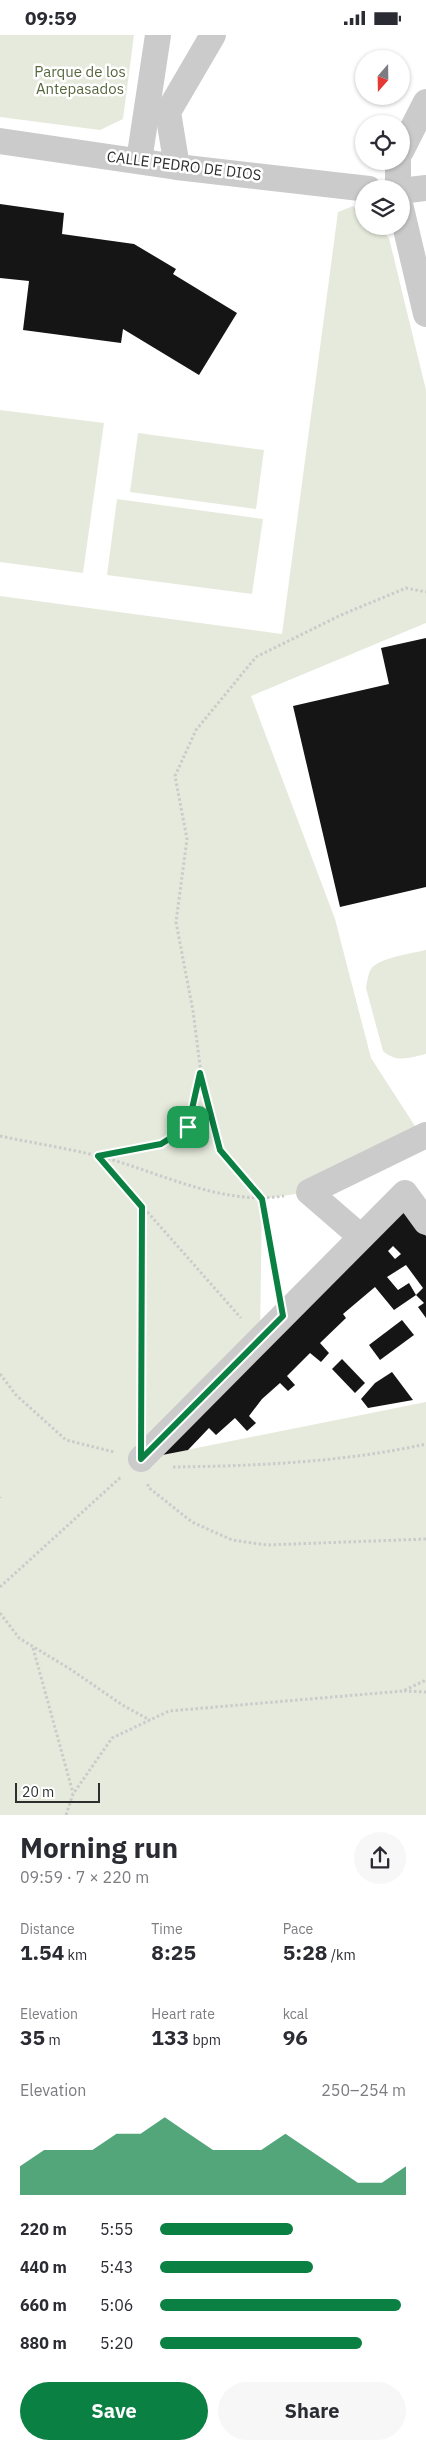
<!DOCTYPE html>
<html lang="en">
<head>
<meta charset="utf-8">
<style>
  :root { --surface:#fff; --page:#f7f7f7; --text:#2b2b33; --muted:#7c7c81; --accent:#0b8043 }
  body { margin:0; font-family:"IBM Plex Sans",sans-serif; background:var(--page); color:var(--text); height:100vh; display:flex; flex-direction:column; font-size:19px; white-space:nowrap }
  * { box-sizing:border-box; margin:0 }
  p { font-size:16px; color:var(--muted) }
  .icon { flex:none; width:28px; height:28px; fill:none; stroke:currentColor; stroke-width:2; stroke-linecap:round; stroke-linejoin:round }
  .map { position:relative; height:1780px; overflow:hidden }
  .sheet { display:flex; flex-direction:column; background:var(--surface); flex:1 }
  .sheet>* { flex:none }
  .needle { width:32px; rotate:200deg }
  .fabs { position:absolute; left:355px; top:15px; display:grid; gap:10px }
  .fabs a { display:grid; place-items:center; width:55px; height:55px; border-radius:50%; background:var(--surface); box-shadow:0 1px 4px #0004; font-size:25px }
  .scale { position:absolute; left:15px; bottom:12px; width:85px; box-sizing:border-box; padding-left:5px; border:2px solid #2e2e2e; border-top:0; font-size:14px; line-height:18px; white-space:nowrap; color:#2e2e2e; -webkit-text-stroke:4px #fff; paint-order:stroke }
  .pin { position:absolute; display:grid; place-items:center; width:42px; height:42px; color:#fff; margin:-21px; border-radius:10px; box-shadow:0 2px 8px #0006 }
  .round { display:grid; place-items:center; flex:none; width:52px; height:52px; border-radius:26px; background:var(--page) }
  .headline { display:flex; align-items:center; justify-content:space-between; height:85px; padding:0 20px }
  h1 { font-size:28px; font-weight:800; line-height:38px }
  .figures { display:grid; grid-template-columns:repeat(3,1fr); gap:8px; height:85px; padding:5px 20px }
  .figures div { display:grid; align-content:center }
  .figures b { font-size:21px; font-weight:800 }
  .figures small { font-size:14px; font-weight:400 }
  .figures p { font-size:14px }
  .chart { height:140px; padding:10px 20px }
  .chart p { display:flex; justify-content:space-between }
  .chart svg { width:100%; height:90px; margin-top:5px; fill:var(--accent); opacity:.7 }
  .cta { display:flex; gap:10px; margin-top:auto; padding:10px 20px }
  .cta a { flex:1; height:58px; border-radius:30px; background:var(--accent); color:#fff; font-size:20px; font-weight:800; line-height:58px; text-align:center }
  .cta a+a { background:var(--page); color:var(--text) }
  ul { padding:0 20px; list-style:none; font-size:16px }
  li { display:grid; grid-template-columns:80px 60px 1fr; align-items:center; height:38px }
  li i { height:12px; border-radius:6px; background:var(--accent) }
  .status { display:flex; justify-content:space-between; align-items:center; height:35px; padding:0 25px; background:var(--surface); direction:ltr }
  .status svg { height:14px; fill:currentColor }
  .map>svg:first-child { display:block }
  .green { fill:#e6eadc }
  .building { fill:#151515; fill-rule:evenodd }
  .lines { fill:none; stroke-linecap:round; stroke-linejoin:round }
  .path { stroke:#cbcbcb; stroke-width:3; stroke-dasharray:2.5 2.5; stroke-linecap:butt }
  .street { stroke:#cbcbcb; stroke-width:26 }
  .route-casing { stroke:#fff; stroke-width:10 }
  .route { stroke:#0b8043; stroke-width:6 }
  .labels { text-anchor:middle; stroke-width:5; stroke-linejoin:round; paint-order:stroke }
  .park-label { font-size:15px; fill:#56673e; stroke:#fff }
  .street-label { font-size:15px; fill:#2e2e2e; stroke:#fff }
</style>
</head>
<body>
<div class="status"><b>09:59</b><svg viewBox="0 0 49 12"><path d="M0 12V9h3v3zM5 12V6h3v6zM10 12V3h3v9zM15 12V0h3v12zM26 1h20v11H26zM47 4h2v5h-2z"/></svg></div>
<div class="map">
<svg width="426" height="1780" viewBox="0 0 426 1780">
  <rect width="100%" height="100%" fill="#fff"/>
  <!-- green -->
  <g class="green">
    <path d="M 0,0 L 134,0 L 123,84 L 100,95 L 0,82 Z"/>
    <path d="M 353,171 L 364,180 L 364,191 L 376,191 L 389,203 L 426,355 L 426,588 L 251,661 L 335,884 L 371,1023 L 422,1102 L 309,1157 L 262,1164 L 260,1304 L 152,1422 L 426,1367 L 426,1780 L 0,1780 L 0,561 L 282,599 L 338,177 Z"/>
    <path d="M 0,375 L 104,388 L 83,538 L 0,527 Z"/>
    <path d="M 138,398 L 264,415 L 256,474 L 130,457 Z"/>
    <path d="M 117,464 L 263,484 L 252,559 L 107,540 Z"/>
    <path d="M 426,915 L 426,1019 C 410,1023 396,1028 383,1016 L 366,953 C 367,947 368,939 371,934 C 378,923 413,918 426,915 Z"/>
  </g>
  <!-- building -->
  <g class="building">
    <path d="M 0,169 L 64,178 L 62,199 L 134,209 L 176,234 L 173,239 L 237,278 L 199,340 L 123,294 L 121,308 L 23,295 L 29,246 L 0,243 Z"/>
    <path d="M 426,603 L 426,852 L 340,872 L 293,671 L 389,649 L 381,613 Z"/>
    <path d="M 401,1173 L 426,1201 L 426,1283 L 418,1272 L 424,1268 L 416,1260 L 423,1253 L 406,1230 L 387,1242 L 398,1255 L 409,1248 L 416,1260 L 394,1275 L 375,1252 L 343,1279 L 346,1283 L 320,1308 L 329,1318 L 321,1327 L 310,1318 L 287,1341 L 295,1350 L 288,1356 L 280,1348 L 262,1364 L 249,1381 L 256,1388 L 247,1396 L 235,1383 L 216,1400 L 209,1393 L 188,1415 L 152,1422 ZM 393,1211 L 401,1219 L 395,1224 L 388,1216 Z"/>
    <path d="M 402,1285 L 414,1300 L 380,1325 L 369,1310 Z"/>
    <path d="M 342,1324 L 365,1348 L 355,1358 L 332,1334 Z"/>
    <path d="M 392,1337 L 413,1365 L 368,1373 L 361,1364 L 375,1348 Z"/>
  </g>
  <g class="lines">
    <!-- path -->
    <g class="path">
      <path d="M 200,1039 L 188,1092 L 161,1109 L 98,1121 L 241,1283"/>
      <path d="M 0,1101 C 33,1108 66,1113 98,1121 C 158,1136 220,1171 284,1161"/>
      <path d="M 277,1248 L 262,1164 L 220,1115 L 201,1038 L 193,976 L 176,887 L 187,804 L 175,741 L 196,695 L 256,622 L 341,580 L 406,553 L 426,557"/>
      <path d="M 0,1339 L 16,1360 L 66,1405 L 114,1417"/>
      <path d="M 141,1383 L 142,1172"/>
      <path d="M 173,1432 C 256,1431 345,1427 426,1409"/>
      <path d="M 148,1449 L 148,1452 L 192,1487 L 232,1505 L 267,1510 L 426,1504"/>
      <path d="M 0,1462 L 0,1463"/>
      <path d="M 0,1552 L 122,1441"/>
      <path d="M 0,1578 L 19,1603 L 70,1634 L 124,1671 L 150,1685"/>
      <path d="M 33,1613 L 73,1758"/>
      <path d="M 404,1656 L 426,1657"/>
      <path d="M 66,1780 L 73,1759 L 112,1703 L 169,1676 L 403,1656 L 426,1645"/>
    </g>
    <!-- street -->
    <g class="street">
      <path d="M 0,106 L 177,132 L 369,154"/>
      <path d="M 401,116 L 426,67"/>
      <path d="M 139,126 L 158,0"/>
      <path d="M 177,132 L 168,77 L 213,0"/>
      <path d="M 398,154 L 398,126"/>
      <path d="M 401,156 L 426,153"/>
      <path d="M 401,173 L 426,279"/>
      <path d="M 361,1202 L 309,1157 L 426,1100"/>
      <path d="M 141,1424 L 405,1158 L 426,1187"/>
    </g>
  </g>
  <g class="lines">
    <defs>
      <path id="route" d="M 200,1038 L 220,1115 L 262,1164 L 283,1281 L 141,1424 L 142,1172 L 98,1121 L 161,1109 L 188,1092 Z"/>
    </defs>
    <!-- route casing -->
    <use href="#route" class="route-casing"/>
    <!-- route -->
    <use href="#route" class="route"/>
  </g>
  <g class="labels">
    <!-- park labels -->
    <g class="park-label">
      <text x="80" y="42">Parque de los<tspan x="80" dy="17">Antepasados</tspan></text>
    </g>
    <!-- street labels -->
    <g class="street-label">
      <text transform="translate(184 131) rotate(7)" y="5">CALLE PEDRO DE DIOS</text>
    </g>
  </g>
</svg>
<div class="fabs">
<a><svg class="needle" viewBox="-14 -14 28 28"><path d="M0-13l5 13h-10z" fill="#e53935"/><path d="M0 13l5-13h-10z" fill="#7c7c81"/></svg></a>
<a><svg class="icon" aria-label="locate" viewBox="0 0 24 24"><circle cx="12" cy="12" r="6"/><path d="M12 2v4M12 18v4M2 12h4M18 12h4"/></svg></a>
<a><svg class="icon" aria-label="layers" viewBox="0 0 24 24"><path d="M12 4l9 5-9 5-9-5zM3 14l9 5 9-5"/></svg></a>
</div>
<div class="scale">20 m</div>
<div class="pin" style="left:188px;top:1092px;background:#1e9e55"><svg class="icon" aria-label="arrive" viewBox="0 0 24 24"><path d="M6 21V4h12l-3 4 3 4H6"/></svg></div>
</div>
<section class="sheet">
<div class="headline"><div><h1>Morning run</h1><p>09:59 · 7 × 220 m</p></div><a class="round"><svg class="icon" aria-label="share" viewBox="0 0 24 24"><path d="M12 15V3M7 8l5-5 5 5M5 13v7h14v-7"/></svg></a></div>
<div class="figures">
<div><p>Distance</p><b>1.54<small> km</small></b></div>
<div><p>Time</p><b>8:25</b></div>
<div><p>Pace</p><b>5:28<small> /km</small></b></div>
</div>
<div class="figures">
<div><p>Elevation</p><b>35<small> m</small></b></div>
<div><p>Heart rate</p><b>133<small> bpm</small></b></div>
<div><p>kcal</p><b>96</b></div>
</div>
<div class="chart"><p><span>Elevation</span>250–254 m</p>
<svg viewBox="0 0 160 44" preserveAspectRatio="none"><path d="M0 44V30L10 22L20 22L30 22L40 14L50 14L60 6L70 14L80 22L90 22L100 22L110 14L120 22L130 30L140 38L150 38L160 30V44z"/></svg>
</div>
<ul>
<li><b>220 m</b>5:55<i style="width:54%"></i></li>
<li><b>440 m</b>5:43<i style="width:62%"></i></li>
<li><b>660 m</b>5:06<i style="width:98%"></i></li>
<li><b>880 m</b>5:20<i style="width:82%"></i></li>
</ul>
<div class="cta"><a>Save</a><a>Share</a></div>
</section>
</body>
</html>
